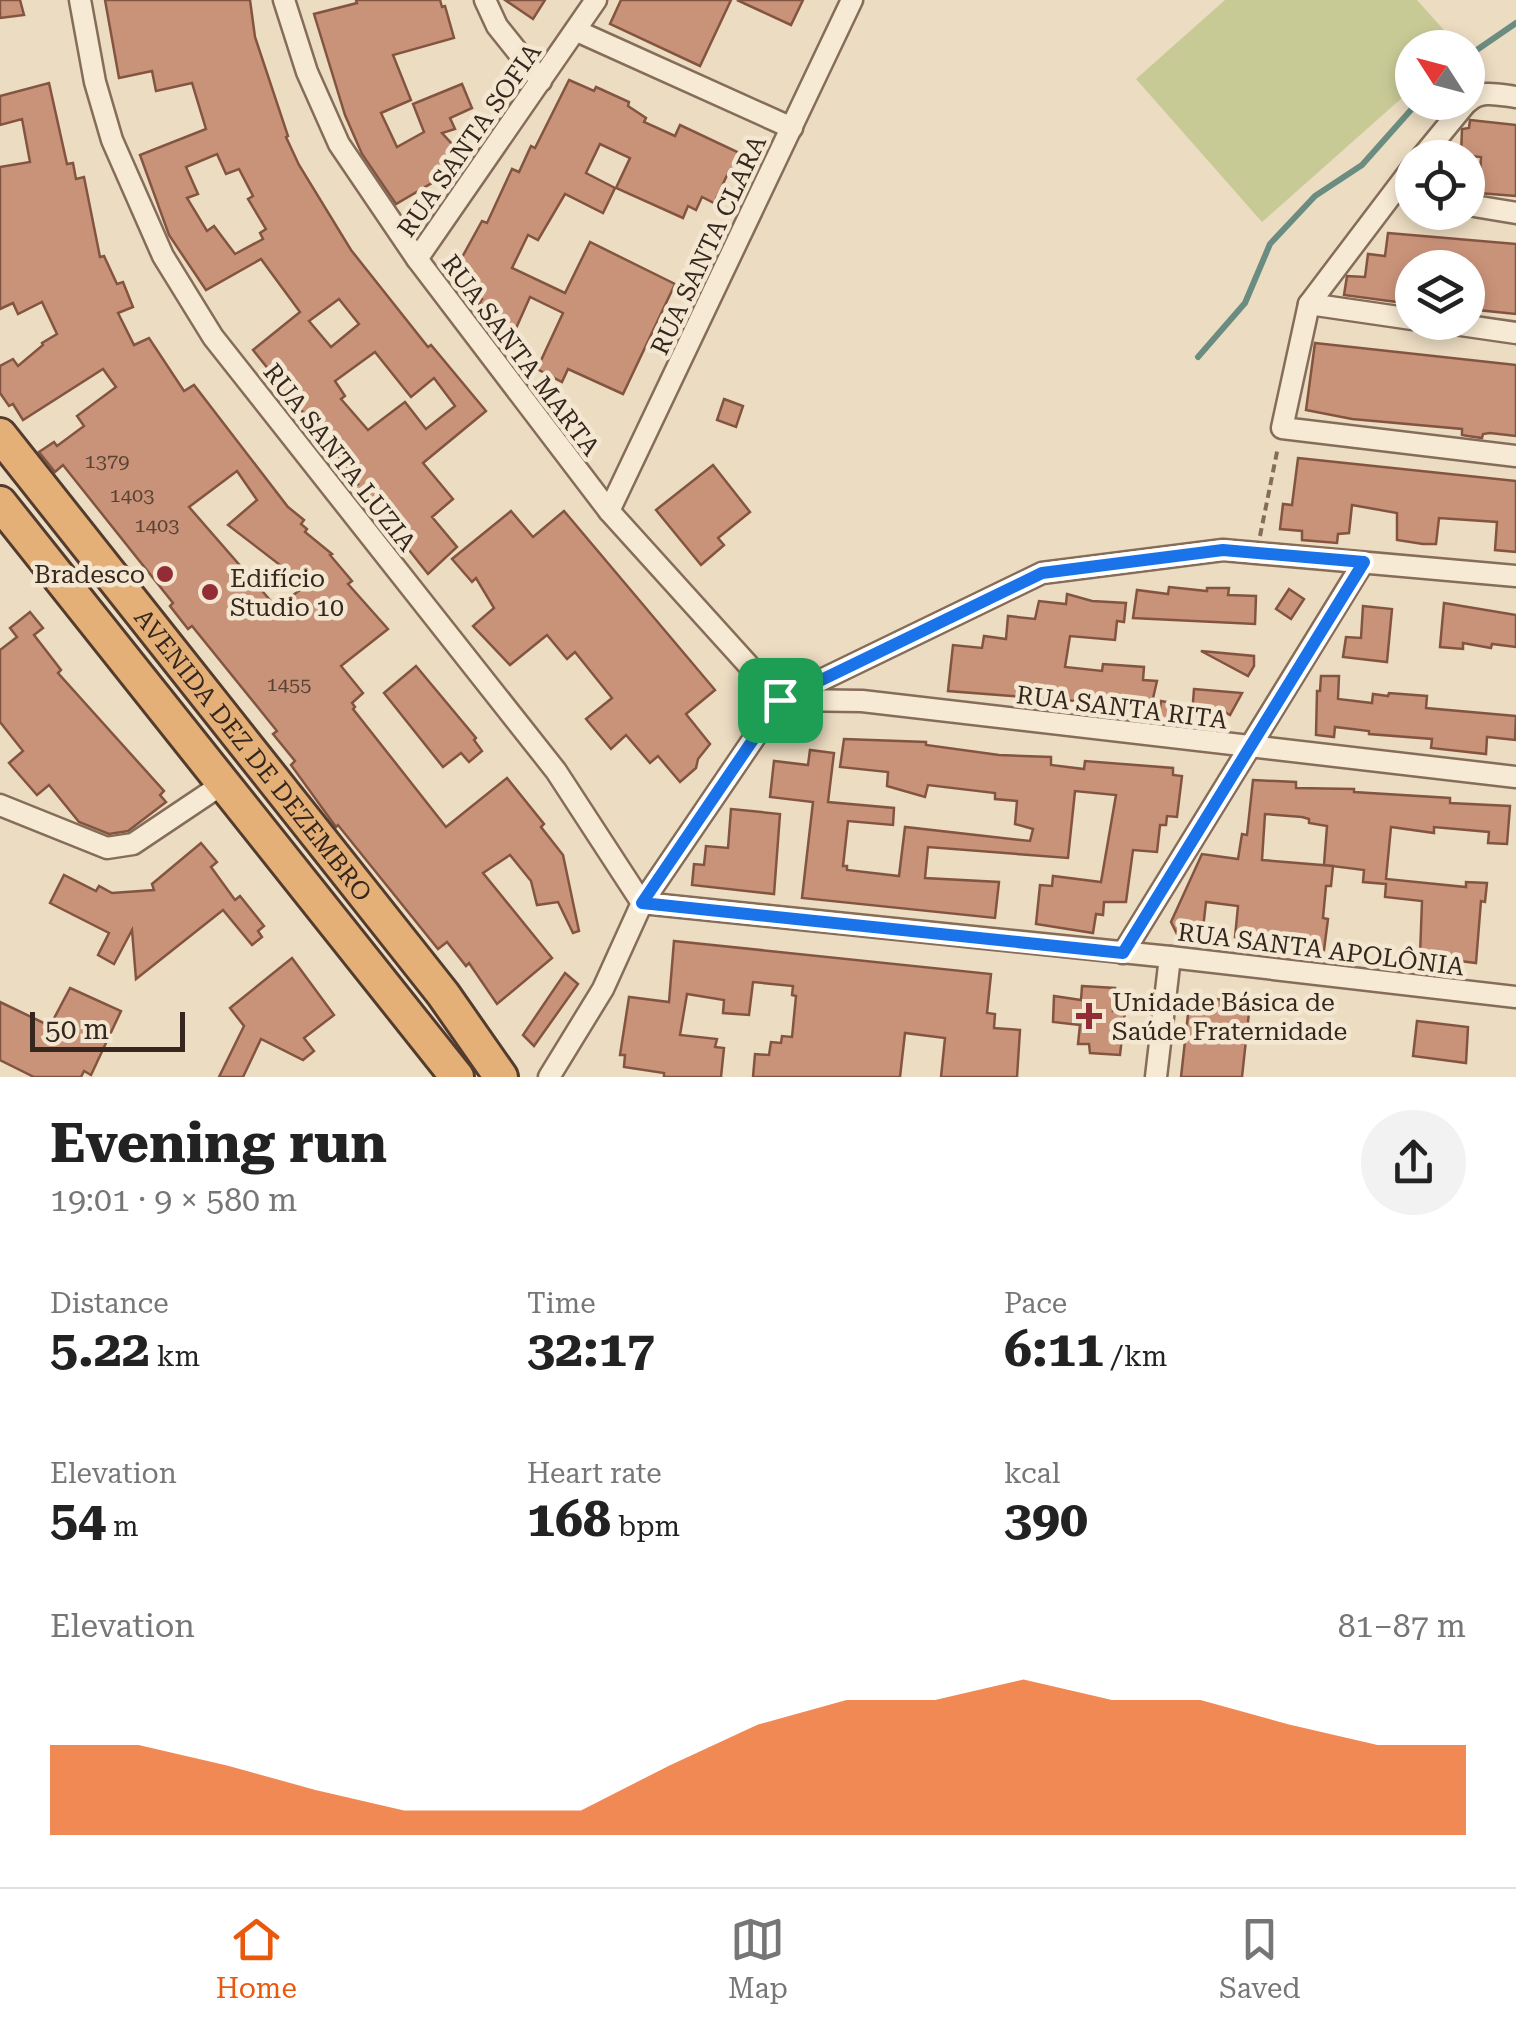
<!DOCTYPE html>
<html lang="en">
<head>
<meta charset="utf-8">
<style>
  :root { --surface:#fff; --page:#f2f2f2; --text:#222; --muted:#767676; --line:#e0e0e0; --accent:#ea580c }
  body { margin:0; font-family:"Roboto Serif",serif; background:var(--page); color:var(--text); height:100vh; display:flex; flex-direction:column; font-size:38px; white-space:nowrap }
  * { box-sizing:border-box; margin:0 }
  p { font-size:32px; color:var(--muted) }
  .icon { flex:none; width:55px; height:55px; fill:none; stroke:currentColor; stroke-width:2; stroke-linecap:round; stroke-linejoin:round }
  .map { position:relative; height:1077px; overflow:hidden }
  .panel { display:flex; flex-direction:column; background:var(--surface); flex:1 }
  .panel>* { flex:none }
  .needle { width:65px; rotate:306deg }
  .fabs { position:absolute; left:1395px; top:30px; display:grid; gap:20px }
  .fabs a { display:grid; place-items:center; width:90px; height:90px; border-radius:50%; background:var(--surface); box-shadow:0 5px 15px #0003; font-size:50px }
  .scale { position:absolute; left:30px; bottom:25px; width:155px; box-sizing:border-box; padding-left:10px; border:5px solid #35271d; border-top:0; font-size:28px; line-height:35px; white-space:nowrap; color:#35271d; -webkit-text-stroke:8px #f4e7d1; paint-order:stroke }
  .pin { position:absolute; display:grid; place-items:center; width:85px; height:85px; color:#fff; margin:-42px; border-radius:20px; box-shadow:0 5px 15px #0006 }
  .round { display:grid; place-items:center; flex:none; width:105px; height:105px; border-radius:52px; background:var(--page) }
  .summary { display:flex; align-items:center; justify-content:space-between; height:170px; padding:0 50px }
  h1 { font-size:55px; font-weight:700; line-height:75px }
  .figures { display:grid; grid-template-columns:repeat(3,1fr); gap:15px; height:170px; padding:10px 50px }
  .figures div { display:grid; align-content:center }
  .figures b { font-size:50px; font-weight:700 }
  .figures small { font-size:28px; font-weight:400 }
  .figures p { font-size:28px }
  .chart { height:280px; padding:20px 50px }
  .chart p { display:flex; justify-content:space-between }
  .chart svg { width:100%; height:180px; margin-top:10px; fill:var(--accent); opacity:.7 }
  .tab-bar { display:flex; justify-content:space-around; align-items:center; height:140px; border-top:2px solid var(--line); background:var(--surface); font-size:28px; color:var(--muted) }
  .tab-bar a { display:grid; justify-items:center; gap:5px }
  .tab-bar .on { color:var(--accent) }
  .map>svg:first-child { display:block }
  .green { fill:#c8ca96 }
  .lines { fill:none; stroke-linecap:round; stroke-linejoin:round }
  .stream { stroke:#6b8c81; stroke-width:6 }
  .building { fill:#c99379; stroke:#835540; stroke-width:2.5; fill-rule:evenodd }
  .minor-casing { stroke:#856d5a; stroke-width:25 }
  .trunk-casing { stroke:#533c2e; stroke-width:38 }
  .path { stroke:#856d5a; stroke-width:4; stroke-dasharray:8 5; stroke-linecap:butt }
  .minor { stroke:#f7ead4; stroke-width:20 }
  .trunk { stroke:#e4b077; stroke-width:32 }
  .route-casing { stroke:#fff; stroke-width:20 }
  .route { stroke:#1a73e8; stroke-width:12 }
  .poi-dot { fill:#922c35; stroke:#f4e7d1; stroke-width:4 }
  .labels { text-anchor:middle; stroke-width:9; stroke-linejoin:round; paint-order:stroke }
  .number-label { font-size:20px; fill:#5a4234 }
  .street-label { font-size:25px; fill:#35271d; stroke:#f4e7d1 }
  .poi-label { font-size:25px; fill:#35271d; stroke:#f4e7d1; text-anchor:start }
</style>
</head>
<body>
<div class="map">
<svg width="1516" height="1077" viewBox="0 0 1516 1077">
  <rect width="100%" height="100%" fill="#ecdcc2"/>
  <!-- green -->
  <path class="green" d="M 1225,0 L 1417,0 L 1459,47 L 1412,48 L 1412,89 L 1262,222 L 1136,79 Z"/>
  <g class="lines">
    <!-- stream -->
    <g class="stream">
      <path d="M 1468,56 L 1516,23"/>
      <path d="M 1198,357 L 1245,303 L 1270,244 L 1315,196 L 1362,165 L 1418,102"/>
    </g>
  </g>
  <!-- building -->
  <g class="building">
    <path d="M 0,0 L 20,0 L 24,15 L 0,18 Z"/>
    <path d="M 105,0 L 250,0 L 255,37 L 288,136 L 286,137 L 299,165 L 351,250 L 428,347 L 431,345 L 486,411 L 423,463 L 453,499 L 432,517 L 457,547 L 428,574 L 371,502 L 354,487 L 358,484 L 348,474 L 351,472 L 253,350 L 300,312 L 261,259 L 206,290 L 169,235 L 140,155 L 206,129 L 192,83 L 156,91 L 152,71 L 119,78 ZM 217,154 L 226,174 L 239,169 L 253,196 L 248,199 L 266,229 L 260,233 L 263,239 L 235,254 L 214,226 L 207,231 L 187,198 L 198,194 L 186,167 ZM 339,299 L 359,324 L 331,347 L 309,321 ZM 375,352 L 411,397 L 434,378 L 455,406 L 426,429 L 405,402 L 368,430 L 341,399 L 345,396 L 335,381 Z"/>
    <path d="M 356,0 L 440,0 L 442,7 L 445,6 L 454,38 L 393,55 L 411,100 L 381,113 L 397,147 L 424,132 L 413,104 L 462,84 L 472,108 L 450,118 L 455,129 L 442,133 L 463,156 L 454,170 L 396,204 L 362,154 L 345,115 L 314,14 L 357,3 Z"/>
    <path d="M 505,0 L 545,0 L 533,19 Z"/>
    <path d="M 621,0 L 731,0 L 700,66 L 610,24 Z"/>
    <path d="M 737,0 L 803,0 L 791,25 Z"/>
    <path d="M 569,80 L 594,91 L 596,87 L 629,102 L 628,106 L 646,118 L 644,122 L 675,136 L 680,125 L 746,156 L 737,175 L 729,171 L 714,203 L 702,197 L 696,210 L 688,206 L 683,218 L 616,188 L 630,158 L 600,144 L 586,173 L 615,188 L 603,213 L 565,194 L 538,240 L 528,235 L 512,268 L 565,293 L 590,242 L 675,284 L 623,394 L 568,369 L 562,382 L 537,369 L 563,313 L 530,297 L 513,335 L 487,323 L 490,317 L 477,308 L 482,299 L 461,289 L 467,276 L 455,270 L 482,221 L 487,223 L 512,169 L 519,172 L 531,146 L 535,148 Z"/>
    <path d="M 49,83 L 67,164 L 73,163 L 76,179 L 84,177 L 100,257 L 104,256 L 117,284 L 123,282 L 133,307 L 118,313 L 134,345 L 149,338 L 184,391 L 194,385 L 288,507 L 304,520 L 301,524 L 307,529 L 305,532 L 332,554 L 330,555 L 352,581 L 348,584 L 388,629 L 341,666 L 363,693 L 352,703 L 355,707 L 353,709 L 446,827 L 507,778 L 544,824 L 541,827 L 563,855 L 579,931 L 573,933 L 558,902 L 537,905 L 531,881 L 510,855 L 483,873 L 552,958 L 497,1004 L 469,963 L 466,966 L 447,942 L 438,949 L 338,825 L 336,827 L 291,765 L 295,761 L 273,734 L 277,731 L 192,626 L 188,629 L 170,606 L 173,603 L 63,465 L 55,472 L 39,452 L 54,442 L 57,446 L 84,426 L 77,416 L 116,387 L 103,369 L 23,420 L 13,404 L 9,406 L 0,393 L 0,366 L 13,359 L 18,366 L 43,345 L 42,343 L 57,334 L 42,302 L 18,314 L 13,303 L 0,309 L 0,167 L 30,162 L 22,119 L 0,125 L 0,96 ZM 237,471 L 257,500 L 228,525 L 306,585 L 277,608 L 189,507 Z"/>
    <path d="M 1470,120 L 1516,125 L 1516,196 L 1479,193 L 1481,157 L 1461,155 L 1462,129 L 1469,128 Z"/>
    <path d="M 1388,233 L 1516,244 L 1516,314 L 1468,309 L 1468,268 L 1412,268 L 1412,304 L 1344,295 L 1347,276 L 1365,277 L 1368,254 L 1385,256 Z"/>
    <path d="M 1315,343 L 1516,365 L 1516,436 L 1490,433 L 1483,434 L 1482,438 L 1468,436 L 1462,435 L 1462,429 L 1352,419 L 1306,410 Z"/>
    <path d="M 724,399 L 743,406 L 736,427 L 717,420 Z"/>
    <path d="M 1298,458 L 1516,481 L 1516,552 L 1495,550 L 1497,522 L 1439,518 L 1436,544 L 1423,544 L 1397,540 L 1397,513 L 1352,505 L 1349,533 L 1338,534 L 1337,543 L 1302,540 L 1302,531 L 1280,529 L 1283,504 L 1292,505 Z"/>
    <path d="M 713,465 L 750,512 L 718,538 L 724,545 L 701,565 L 656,510 Z"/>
    <path d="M 511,511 L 533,537 L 564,511 L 715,690 L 686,714 L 710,744 L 698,759 L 696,768 L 680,782 L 658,756 L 650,763 L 626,735 L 611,749 L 586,719 L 612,698 L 575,652 L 567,659 L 547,635 L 510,665 L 473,626 L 494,608 L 476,578 L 472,582 L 452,559 Z"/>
    <path d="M 1169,587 L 1207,591 L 1207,588 L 1229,588 L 1228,595 L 1256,596 L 1255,624 L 1133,618 L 1137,590 L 1168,594 Z"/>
    <path d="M 1289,589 L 1304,599 L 1291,619 L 1276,609 Z"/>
    <path d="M 1067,594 L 1092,601 L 1126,603 L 1124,622 L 1117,621 L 1115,640 L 1070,636 L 1065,667 L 1102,671 L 1103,664 L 1144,667 L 1143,680 L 1157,681 L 1151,707 L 948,691 L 953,645 L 982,648 L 984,636 L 1006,639 L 1008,616 L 1035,619 L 1039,601 L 1066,604 Z"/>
    <path d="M 1444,603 L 1516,615 L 1516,647 L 1492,644 L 1491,648 L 1463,643 L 1463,649 L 1440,647 Z"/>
    <path d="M 1363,606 L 1392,609 L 1387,662 L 1343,657 L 1346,637 L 1361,638 Z"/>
    <path d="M 30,612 L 43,628 L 34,635 L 61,670 L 58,673 L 164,791 L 160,795 L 166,802 L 128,831 L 109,834 L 79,822 L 49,785 L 37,795 L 9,763 L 23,751 L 0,722 L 0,650 L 17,637 L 10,628 Z"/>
    <path d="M 1201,651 L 1254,656 L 1254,666 L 1248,676 Z"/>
    <path d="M 416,666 L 476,738 L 474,740 L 482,751 L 469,762 L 461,753 L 443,767 L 384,693 Z"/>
    <path d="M 1321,676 L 1339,676 L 1338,699 L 1372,703 L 1373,694 L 1388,696 L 1389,693 L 1427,696 L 1426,708 L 1516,716 L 1515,740 L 1487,737 L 1486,754 L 1431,748 L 1432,739 L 1369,734 L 1369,731 L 1335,727 L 1334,737 L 1316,735 L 1317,691 L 1320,691 Z"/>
    <path d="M 1194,689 L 1242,693 L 1230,715 L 1223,711 L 1220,717 L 1192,715 Z"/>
    <path d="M 1161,701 L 1183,705 L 1180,722 L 1158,722 Z"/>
    <path d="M 844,739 L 926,742 L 926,745 L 999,755 L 1051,757 L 1051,765 L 1084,769 L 1085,761 L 1173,768 L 1173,775 L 1182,776 L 1177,817 L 1167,816 L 1166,825 L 1160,825 L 1157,852 L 1133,850 L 1126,902 L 1104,902 L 1103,915 L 1096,914 L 1093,933 L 1036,924 L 1040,885 L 1052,886 L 1053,876 L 1101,882 L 1116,795 L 1075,791 L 1068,858 L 928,847 L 925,878 L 999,882 L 995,918 L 802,898 L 813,802 L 770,797 L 774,761 L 808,765 L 810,750 L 834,753 L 828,802 L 894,808 L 893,825 L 848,821 L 843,866 L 847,866 L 847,870 L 899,876 L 905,827 L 1030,841 L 1033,829 L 1015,824 L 1017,801 L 995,799 L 995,793 L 928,785 L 925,797 L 887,786 L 888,772 L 840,767 Z"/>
    <path d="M 1253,780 L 1296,782 L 1296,788 L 1354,789 L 1354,792 L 1450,798 L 1450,803 L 1510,806 L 1507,844 L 1488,843 L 1489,832 L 1434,827 L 1434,833 L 1391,827 L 1386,879 L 1466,887 L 1466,882 L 1487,883 L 1485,902 L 1481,901 L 1476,963 L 1420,956 L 1422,901 L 1385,897 L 1386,884 L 1363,882 L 1364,870 L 1324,865 L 1327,826 L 1309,823 L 1309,819 L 1302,817 L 1265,814 L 1262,860 L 1333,866 L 1331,886 L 1326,886 L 1323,918 L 1328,919 L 1324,950 L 1297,945 L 1298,942 L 1235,937 L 1238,906 L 1206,902 L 1202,937 L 1177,934 L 1171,922 L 1202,854 L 1238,859 L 1242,834 L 1247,835 Z"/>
    <path d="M 731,809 L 780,814 L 774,894 L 692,885 L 694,864 L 704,865 L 706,846 L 728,848 Z"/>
    <path d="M 201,843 L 217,862 L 211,867 L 235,900 L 240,896 L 264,926 L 258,931 L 262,937 L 252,945 L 223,910 L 136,979 L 132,930 L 114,964 L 98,955 L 109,933 L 50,903 L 64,875 L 96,891 L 99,886 L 112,893 L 154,890 L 152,884 Z"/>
    <path d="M 674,941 L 991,974 L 987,1013 L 995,1014 L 994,1028 L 1020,1030 L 1017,1077 L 941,1077 L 945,1038 L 905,1033 L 900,1077 L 753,1077 L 755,1054 L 769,1055 L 771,1042 L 781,1043 L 782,1036 L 792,1037 L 796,996 L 792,995 L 793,986 L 753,982 L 749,1015 L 723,1013 L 724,1000 L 687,994 L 680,1035 L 717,1039 L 715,1047 L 724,1048 L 721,1077 L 664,1077 L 664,1073 L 624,1067 L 625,1055 L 620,1055 L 629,997 L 669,1002 Z"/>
    <path d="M 292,958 L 334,1015 L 304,1038 L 314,1051 L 303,1060 L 261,1039 L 243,1077 L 219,1077 L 244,1026 L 230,1008 Z"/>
    <path d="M 565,973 L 578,984 L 534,1046 L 523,1035 Z"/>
    <path d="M 1082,986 L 1115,988 L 1113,1011 L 1125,1011 L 1120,1055 L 1090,1053 L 1089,1044 L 1078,1044 L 1080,1025 L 1053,1022 L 1054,996 L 1081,1000 Z"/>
    <path d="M 70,988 L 121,1011 L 91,1075 L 84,1071 L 81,1077 L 34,1077 L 0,1060 L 0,1002 L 50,1026 Z"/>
    <path d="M 1190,996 L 1250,1003 L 1242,1077 L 1181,1077 Z"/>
    <path d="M 1417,1021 L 1468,1027 L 1466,1063 L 1413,1056 Z"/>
  </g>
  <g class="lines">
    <defs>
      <g id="minor">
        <path d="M 80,0 L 95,82 L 112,140 L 163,256 L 213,337 L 556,771 L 642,903 L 1170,957 L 1516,997"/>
        <path d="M 284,0 L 307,72 L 339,144 L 417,259 L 609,511 L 780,700"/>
        <path d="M 485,0 L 497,26 L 541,81"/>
        <path d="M 577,31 L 792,128"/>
        <path d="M 1468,102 C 1481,89 1499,95 1516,97"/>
        <path d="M 1421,158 L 1467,102"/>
        <path d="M 1412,168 L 1309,304 L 1282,428 L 1516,456"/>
        <path d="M 1468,205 L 1516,213"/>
        <path d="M 417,259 L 596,0"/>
        <path d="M 1309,304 L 1412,319"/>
        <path d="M 1440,322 L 1516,333"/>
        <path d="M 609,511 L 852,0"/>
        <path d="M 787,700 L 862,701 L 1516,777"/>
        <path d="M 0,805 L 107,848 L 133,844 L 224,783"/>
        <path d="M 1123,953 L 1363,563"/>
        <path d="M 549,1077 L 603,989 L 642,903 L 780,700 L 1042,573 L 1223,550 L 1516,576"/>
        <path d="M 1156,1077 L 1170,957"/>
      </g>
      <g id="trunk">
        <path id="s1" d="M 0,435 L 443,994 L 501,1077"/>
        <path d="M 0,503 L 457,1077"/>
      </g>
    </defs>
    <!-- minor casing -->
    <use href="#minor" class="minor-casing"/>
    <!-- trunk casing -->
    <use href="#trunk" class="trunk-casing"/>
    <!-- path -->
    <path class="path" d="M 1260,536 L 1278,447"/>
    <!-- minor -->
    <use href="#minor" class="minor"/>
    <!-- trunk -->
    <use href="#trunk" class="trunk"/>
  </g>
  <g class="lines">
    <defs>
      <path id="route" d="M 1223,550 L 1364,562 L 1123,953 L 642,903 L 780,700 L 1042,573 Z"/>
    </defs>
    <!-- route casing -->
    <use href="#route" class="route-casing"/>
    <!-- route -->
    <use href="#route" class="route"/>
  </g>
  <!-- markers -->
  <g class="poi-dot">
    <circle cx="165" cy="574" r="10"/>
    <circle cx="210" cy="592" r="10"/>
    <path d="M1084 1001h10v10h10v10h-10v10h-10v-10h-10v-10h10z"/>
  </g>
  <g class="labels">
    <!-- number labels -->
    <g class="number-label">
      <text x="107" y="468">1379</text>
      <text x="132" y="502">1403</text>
      <text x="157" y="532">1403</text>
      <text x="289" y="691">1455</text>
    </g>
    <!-- street labels -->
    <g class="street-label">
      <text transform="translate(469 140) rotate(-55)" y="9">RUA SANTA SOFIA</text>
      <text transform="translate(708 245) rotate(-65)" y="9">RUA SANTA CLARA</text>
      <text transform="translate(521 355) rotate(53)" y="9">RUA SANTA MARTA</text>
      <text transform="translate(340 457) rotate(52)" y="9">RUA SANTA LUZIA</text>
      <text transform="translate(1122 707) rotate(7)" y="9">RUA SANTA RITA</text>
      <text dy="9" stroke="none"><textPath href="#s1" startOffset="408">AVENIDA DEZ DE DEZEMBRO</textPath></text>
      <text transform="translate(1321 949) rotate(7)" y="9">RUA SANTA APOLÔNIA</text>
    </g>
    <!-- poi labels -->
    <g class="poi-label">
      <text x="145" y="583" text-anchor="end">Bradesco</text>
      <text x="230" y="587">Edifício<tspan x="230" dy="29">Studio 10</tspan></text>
      <text x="1112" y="1011">Unidade Básica de<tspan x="1112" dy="29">Saúde Fraternidade</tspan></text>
    </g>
  </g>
</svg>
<div class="fabs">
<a><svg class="needle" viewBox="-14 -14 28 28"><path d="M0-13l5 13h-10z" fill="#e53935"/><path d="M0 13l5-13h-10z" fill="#767676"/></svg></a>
<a><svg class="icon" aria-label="locate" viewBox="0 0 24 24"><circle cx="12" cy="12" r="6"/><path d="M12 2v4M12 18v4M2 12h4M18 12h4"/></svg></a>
<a><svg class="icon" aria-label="layers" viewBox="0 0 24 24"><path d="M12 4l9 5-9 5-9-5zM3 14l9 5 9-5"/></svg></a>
</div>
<div class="scale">50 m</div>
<div class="pin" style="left:780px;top:700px;background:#1e9e55"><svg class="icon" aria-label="arrive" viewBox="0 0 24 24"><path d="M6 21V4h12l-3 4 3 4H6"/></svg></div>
</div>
<section class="panel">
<div class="summary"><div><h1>Evening run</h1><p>19:01 · 9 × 580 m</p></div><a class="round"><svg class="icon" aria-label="share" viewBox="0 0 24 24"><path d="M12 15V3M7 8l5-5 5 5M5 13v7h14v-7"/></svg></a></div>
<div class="figures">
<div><p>Distance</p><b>5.22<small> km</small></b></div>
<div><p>Time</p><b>32:17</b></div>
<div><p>Pace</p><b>6:11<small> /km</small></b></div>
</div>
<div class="figures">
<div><p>Elevation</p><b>54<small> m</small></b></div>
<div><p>Heart rate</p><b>168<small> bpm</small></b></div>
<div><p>kcal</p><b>390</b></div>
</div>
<div class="chart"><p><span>Elevation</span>81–87 m</p>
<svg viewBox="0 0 160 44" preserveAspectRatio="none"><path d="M0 44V22L10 22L20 27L30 33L40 38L50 38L60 38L70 27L80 17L90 11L100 11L110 6L120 11L130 11L140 17L150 22L160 22V44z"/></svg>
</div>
</section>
<nav class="tab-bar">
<a class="on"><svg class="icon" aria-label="home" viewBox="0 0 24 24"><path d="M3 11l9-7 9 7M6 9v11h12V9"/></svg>Home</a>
<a><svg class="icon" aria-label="map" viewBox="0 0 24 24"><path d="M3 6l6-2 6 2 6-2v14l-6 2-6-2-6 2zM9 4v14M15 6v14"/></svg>Map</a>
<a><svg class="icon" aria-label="saved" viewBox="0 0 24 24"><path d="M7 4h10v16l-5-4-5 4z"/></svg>Saved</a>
</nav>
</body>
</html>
